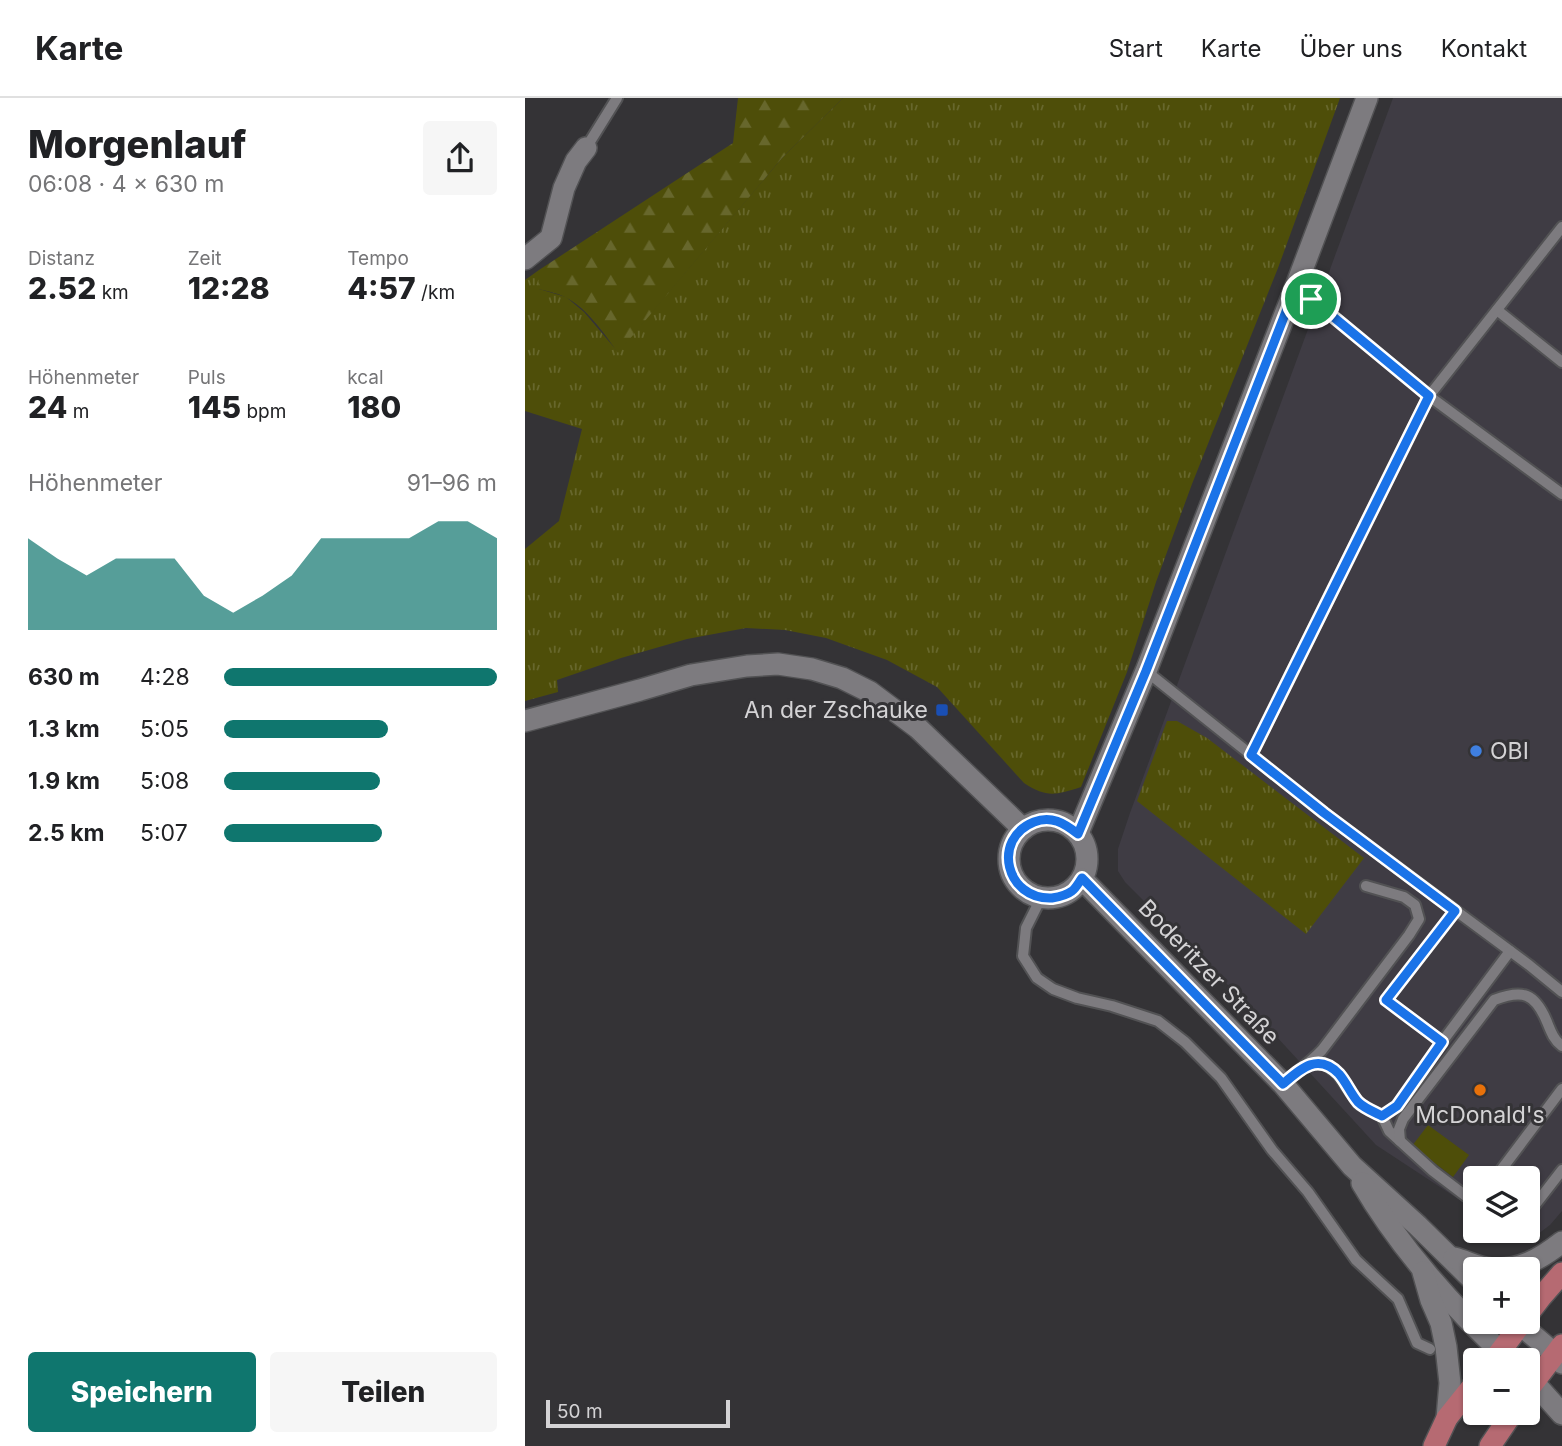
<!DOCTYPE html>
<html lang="de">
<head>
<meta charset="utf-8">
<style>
  :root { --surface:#fff; --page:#f6f6f6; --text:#202124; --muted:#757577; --line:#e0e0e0; --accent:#0f766e }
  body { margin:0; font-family:Inter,sans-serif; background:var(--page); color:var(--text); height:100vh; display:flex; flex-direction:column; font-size:26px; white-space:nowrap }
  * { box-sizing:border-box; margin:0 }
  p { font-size:23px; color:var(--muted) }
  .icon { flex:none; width:38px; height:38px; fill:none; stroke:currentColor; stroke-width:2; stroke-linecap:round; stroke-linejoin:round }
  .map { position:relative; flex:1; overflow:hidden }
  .details { display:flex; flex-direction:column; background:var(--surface); width:525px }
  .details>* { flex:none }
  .fabs { position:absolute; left:938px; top:1068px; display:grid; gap:14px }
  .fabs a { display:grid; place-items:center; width:77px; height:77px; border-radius:7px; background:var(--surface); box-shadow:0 2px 5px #0004; font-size:35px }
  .scale { position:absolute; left:21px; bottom:18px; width:184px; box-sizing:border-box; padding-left:7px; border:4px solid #d4d3d5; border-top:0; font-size:19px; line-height:24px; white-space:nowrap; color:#d4d3d5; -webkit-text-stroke:5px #343336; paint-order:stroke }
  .pin { position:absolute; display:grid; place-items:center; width:60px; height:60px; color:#fff; margin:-30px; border:4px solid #fff; border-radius:50%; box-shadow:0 2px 7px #0007 }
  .round { display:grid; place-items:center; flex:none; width:74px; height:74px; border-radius:7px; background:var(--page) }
  .summary { display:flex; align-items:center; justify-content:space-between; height:119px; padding:0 28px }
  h1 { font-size:38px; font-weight:800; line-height:52px }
  .stats { display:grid; grid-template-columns:repeat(3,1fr); gap:10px; height:119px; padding:7px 28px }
  .stats div { display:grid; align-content:center }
  .stats b { font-size:30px; font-weight:800 }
  .stats small { font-size:19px; font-weight:400 }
  .stats p { font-size:19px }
  .chart { height:196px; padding:14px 28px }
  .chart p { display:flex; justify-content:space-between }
  .chart svg { width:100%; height:126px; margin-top:7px; fill:var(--accent); opacity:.7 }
  .action { display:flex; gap:14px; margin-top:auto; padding:14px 28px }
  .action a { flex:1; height:80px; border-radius:7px; background:var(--accent); color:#fff; font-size:28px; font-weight:800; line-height:80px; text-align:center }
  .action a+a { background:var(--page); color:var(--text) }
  ul { padding:0 28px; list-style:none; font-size:23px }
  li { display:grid; grid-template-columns:112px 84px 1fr; align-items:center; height:52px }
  li i { height:18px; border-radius:9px; background:var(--accent) }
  header { display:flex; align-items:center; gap:42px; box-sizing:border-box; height:98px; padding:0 35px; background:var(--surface); border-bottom:2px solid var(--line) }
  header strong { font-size:33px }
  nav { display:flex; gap:38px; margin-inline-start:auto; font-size:24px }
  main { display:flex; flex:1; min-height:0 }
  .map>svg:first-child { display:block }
  .built { fill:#3f3c44 }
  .grass { fill:url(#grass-tufts) }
  .forest { fill:url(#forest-firs) }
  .park { fill:#4e4e09 }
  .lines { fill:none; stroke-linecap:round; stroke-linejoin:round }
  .lane-casing { stroke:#525254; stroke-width:14 }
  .street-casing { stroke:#525254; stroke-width:24 }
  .primary-casing { stroke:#525254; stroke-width:24 }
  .lane { stroke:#7d7b7f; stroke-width:10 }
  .street { stroke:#7d7b7f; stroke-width:21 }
  .primary { stroke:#b66a72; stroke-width:21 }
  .route-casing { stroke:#fff; stroke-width:14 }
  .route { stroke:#1a73e8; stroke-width:9 }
  .transit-dot { fill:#1a4fb4; stroke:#343336; stroke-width:2.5 }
  .shop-dot { fill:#3f7fe0; stroke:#343336; stroke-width:2.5 }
  .food-dot { fill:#e8710a; stroke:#343336; stroke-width:2.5 }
  .labels { text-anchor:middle; stroke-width:6; stroke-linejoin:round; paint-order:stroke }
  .poi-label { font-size:23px; fill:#d4d3d5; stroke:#343336; text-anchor:end }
  .street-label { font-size:23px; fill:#d4d3d5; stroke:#343336 }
</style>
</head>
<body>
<header>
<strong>Karte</strong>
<nav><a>Start</a><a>Karte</a><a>Über uns</a><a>Kontakt</a></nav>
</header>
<main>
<section class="details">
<div class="summary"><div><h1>Morgenlauf</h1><p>06:08 · 4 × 630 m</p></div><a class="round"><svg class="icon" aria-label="share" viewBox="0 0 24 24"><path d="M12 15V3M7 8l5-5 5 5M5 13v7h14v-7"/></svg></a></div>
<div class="stats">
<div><p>Distanz</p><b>2.52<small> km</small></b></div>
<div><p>Zeit</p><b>12:28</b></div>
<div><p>Tempo</p><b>4:57<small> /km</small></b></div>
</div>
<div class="stats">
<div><p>Höhenmeter</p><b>24<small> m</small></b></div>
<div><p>Puls</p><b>145<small> bpm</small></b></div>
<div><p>kcal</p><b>180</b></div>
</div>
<div class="chart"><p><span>Höhenmeter</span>91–96 m</p>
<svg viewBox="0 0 160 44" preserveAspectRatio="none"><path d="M0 44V12L10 19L20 25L30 19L40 19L50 19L60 32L70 38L80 32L90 25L100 12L110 12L120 12L130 12L140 6L150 6L160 12V44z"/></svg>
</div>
<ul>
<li><b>630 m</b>4:28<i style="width:100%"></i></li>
<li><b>1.3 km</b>5:05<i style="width:60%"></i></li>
<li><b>1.9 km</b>5:08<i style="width:57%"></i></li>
<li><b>2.5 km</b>5:07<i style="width:58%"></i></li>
</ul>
<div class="action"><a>Speichern</a><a>Teilen</a></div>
</section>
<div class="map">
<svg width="1037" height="1348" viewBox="0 0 1037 1348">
  <defs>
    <pattern id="grass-tufts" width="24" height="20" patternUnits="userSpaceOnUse" patternTransform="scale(1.75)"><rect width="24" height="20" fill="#4e4e09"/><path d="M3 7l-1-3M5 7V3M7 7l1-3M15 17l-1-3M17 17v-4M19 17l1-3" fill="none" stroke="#67672c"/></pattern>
    <pattern id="forest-firs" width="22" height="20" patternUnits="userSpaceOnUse" patternTransform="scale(1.75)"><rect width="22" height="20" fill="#4e4e09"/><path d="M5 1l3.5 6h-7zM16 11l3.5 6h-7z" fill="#67672c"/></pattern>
  </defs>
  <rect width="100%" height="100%" fill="#343336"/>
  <!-- built -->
  <path class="built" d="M 868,0 L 1037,0 L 1037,1113 L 1025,1127 L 1013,1136 L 993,1141 L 980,1132 L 1003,1132 L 1003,1080 L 950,1080 L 950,1112 L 851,1047 L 718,902 L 600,784 L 593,773 L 593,751 L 605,715 Z"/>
  <!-- grass -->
  <g class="grass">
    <path d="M 318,0 L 815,0 L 753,170 L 667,386 L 631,484 L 602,574 L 556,689 C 531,697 522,700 499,685 L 412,589 L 362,562 L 301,540 L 260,532 L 221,530 L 162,541 L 96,560 L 32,582 L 33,594 L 0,603 L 0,451 L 34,423 L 57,331 L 0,313 L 0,182 L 14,172 L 14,191 L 41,199 L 59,214 L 93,254 L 257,60 Z"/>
    <path d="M 642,623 L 652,623 L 682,640 L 839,760 L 781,836 L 612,703 Z"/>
  </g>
  <!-- forest -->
  <path class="forest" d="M 213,0 L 318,0 L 257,60 L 93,255 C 79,235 62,210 40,199 C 32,195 22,193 13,191 L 14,172 L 208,45 Z"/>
  <!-- park -->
  <path class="park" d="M 903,1027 L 944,1057 L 928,1079 L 887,1048 Z"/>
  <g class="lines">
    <defs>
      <g id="lane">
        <path d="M 61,50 L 92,0"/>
        <path d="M 771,188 L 904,298 L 1037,396"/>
        <path d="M 972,212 L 1037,264"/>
        <path d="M 621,573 L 799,715 L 1004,867 L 1037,894"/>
        <path d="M 726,657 L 904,298 L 1037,129"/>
        <path d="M 516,800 L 501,830 L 498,858 L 512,880 L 528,891 L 552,900 L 587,908 L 633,923 L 660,944 L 696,980 L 747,1052 L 783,1094 L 831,1162 L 873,1201 L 892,1245 L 905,1251"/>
        <path d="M 917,944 L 861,902 L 930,813"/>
        <path d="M 785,966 L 800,966 L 813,976 L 834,1006 L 857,1018 L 864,1033 L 908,1073 L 950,1105"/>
        <path d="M 758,986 C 771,974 785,965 797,952 L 884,837 L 894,821 L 890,807 L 879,799 L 841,788"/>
        <path d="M 857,1018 L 872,1008 L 917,944 L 985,853"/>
        <path d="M 875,1043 L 874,1031 L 878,1021 L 969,902 C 998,891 1010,895 1022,924 C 1026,934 1029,942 1037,948"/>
        <path d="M 970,1080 L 1037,991"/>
        <path d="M 1003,1116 L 1037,1072"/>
      </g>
      <g id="street">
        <path d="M 0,161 L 26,140 L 39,90 L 51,63 L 61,50"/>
        <path d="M 0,623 L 115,592 L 166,577 L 222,568 L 253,566 L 287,571 L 317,580 L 345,594 L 393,630 L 498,731"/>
        <circle cx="523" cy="761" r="39"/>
        <path d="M 553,735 L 621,573 L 771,188 L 842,0"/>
        <path d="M 557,781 L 758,986 L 827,1068 L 893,1128 L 950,1184"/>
        <path d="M 837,1085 C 874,1149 930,1212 985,1262"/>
        <path d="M 929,1160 C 941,1163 954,1170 966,1171 C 995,1173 1015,1161 1037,1144"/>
        <path d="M 898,1174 L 906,1202 L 916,1225 L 921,1249 L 925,1285 L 922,1320"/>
        <path d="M 991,1223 L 1030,1256 L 1037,1265"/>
        <path d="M 1003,1278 L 1037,1316"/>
      </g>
      <g id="primary">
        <path d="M 1003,1216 L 1016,1199 L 1037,1175"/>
        <path d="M 969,1262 L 998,1223"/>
        <path d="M 1003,1292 L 1037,1247"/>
        <path d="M 909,1348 L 922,1320 L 950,1285"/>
        <path d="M 965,1348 L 988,1314"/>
      </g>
    </defs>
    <!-- lane casing -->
    <use href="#lane" class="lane-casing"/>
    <!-- street casing -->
    <use href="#street" class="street-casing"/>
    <!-- primary casing -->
    <use href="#primary" class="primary-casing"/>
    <!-- lane -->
    <use href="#lane" class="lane"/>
    <!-- street -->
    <use href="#street" class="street"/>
    <!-- primary -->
    <use href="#primary" class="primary"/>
  </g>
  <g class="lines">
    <defs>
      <path id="route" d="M 771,188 L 904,298 L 726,657 L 799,715 L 930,813 L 861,902 L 917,944 L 872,1008 L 857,1018 C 849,1014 839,1010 833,1004 C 826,996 821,984 814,976 C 793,954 775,971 758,986 L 557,780 C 554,784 551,790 547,793 C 542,797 533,799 527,800 C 481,802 466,741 509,724 C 526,717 539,725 553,736 L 621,573 Z"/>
    </defs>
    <!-- route casing -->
    <use href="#route" class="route-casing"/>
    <!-- route -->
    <use href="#route" class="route"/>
  </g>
  <!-- markers -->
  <rect class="transit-dot" x="410" y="605" width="14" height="14" rx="3.5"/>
  <circle class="shop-dot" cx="951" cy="653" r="7"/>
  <circle class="food-dot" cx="955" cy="992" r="7"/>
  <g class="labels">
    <!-- poi labels -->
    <g class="poi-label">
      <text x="403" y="620">An der Zschauke</text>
      <text x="965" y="661" text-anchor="start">OBI</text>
      <text x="955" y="1025" text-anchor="middle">McDonald's</text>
    </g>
    <!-- street labels -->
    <g class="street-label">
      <text transform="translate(684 874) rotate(46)" y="8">Boderitzer Straße</text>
    </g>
  </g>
</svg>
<div class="fabs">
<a><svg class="icon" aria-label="layers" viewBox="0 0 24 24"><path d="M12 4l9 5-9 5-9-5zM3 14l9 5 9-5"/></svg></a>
<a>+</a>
<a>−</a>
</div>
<div class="scale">50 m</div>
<div class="pin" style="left:786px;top:201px;background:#1e9e55"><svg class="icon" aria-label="arrive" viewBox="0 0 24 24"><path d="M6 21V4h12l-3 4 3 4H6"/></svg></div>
</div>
</main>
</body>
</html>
